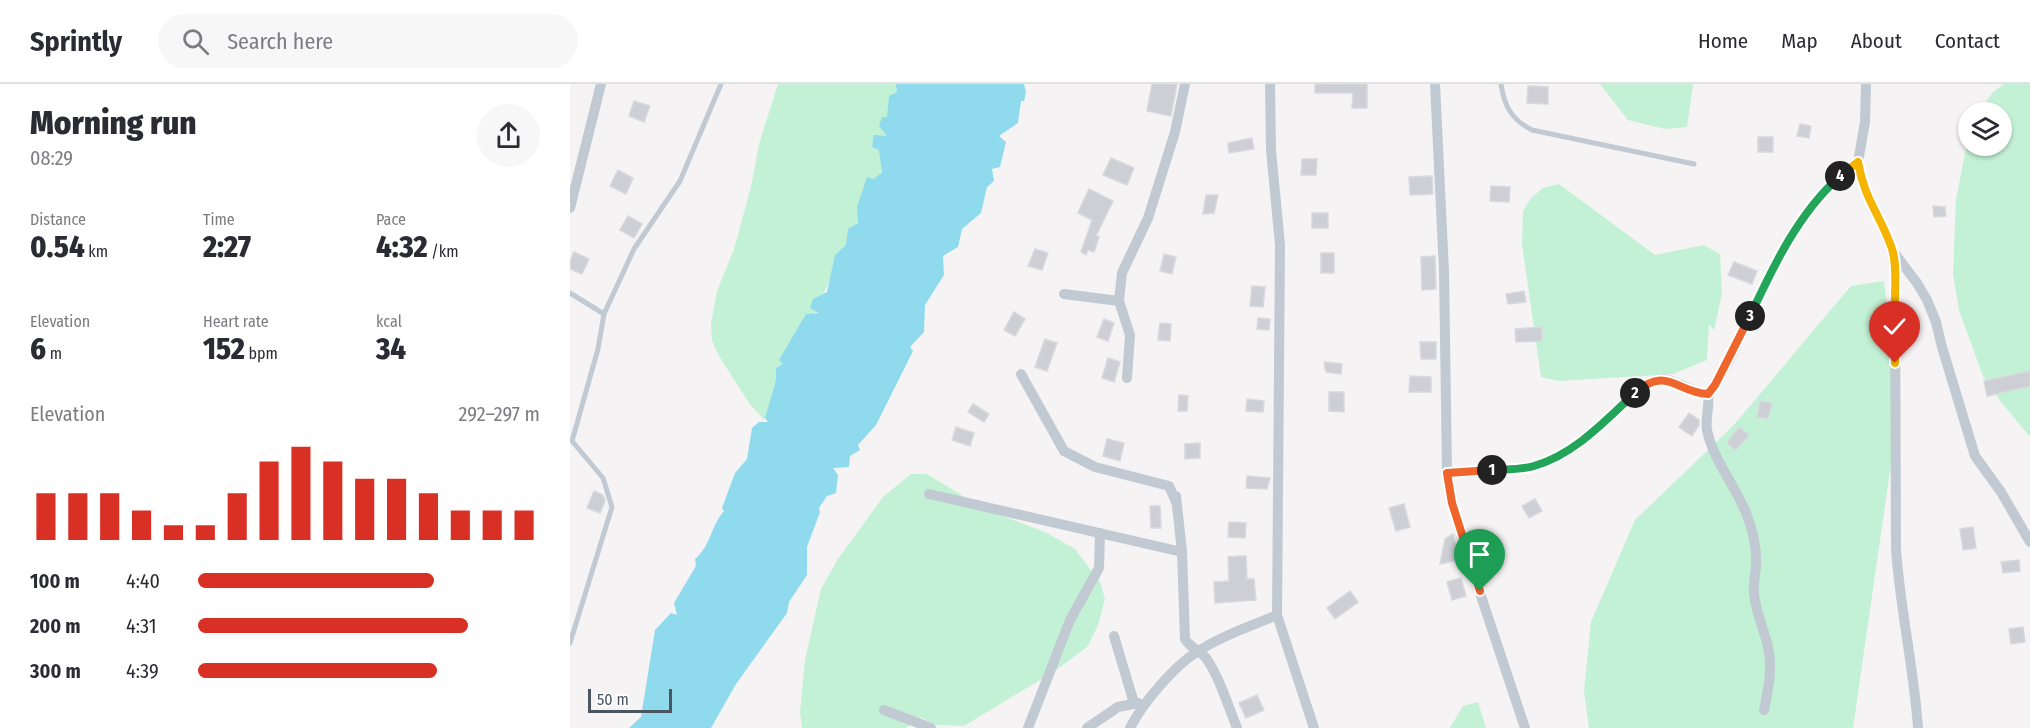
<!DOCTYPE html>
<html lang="en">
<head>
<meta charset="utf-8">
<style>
  :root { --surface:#fff; --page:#f7f7f7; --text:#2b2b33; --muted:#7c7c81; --line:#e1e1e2; --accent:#d93025 }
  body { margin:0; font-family:"Fira Sans Condensed",sans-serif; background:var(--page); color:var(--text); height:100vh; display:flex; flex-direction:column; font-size:22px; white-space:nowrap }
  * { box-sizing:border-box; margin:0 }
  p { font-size:20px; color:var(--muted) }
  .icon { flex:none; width:33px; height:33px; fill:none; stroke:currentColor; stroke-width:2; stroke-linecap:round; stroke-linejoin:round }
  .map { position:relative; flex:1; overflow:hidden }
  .sheet { display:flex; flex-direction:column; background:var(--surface); width:570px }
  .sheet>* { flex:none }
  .tools { position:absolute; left:1388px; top:18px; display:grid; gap:12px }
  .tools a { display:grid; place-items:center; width:54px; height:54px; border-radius:50%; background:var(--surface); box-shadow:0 2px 4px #0004; font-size:30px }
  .scale { position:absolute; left:18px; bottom:15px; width:84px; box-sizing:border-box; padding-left:6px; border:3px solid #4a5661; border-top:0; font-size:16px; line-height:21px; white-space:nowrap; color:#4a5661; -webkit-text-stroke:4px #fff; paint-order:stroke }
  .pin { position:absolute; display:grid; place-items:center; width:51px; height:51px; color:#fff; margin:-62px -26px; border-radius:50% 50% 50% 0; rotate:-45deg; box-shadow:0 0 6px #0007 }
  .pin .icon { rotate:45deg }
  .km { position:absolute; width:30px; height:30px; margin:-15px; border-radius:50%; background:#222; color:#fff; font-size:16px; line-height:30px; text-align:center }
  .round { display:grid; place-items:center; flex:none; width:63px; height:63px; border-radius:32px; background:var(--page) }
  .headline { display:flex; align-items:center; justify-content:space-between; height:102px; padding:0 30px }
  h1 { font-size:33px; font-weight:800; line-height:45px }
  .metrics { display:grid; grid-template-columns:repeat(3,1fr); gap:9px; height:102px; padding:6px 30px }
  .metrics div { display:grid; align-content:center }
  .metrics b { font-size:30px; font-weight:800 }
  .metrics small { font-size:16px; font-weight:400 }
  .metrics p { font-size:16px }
  .chart { height:168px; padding:12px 30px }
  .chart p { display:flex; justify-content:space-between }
  .chart svg { width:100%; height:108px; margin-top:6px; stroke:var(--accent); stroke-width:6 }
  ul { padding:0 30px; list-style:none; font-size:20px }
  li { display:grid; grid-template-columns:96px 72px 1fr; align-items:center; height:45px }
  li i { height:15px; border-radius:8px; background:var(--accent) }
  header { display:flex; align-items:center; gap:36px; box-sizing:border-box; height:84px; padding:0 30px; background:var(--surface); border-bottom:2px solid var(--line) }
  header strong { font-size:28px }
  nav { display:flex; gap:33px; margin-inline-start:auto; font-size:21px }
  .search { width:420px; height:54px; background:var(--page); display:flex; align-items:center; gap:15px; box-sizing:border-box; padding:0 21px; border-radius:33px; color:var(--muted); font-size:22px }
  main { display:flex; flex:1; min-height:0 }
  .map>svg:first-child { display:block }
  .green { fill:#c3f1d5 }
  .water { fill:#90daee }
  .building { fill:#cdcfd5; stroke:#d7d9de; stroke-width:1.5 }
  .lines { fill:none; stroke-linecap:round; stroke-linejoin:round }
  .service { stroke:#c1cad2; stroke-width:5 }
  .minor { stroke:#c1cad2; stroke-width:10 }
  .split-1-casing { stroke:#fff; stroke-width:12 }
  .split-2-casing { stroke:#fff; stroke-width:12 }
  .split-3-casing { stroke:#fff; stroke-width:12 }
  .split-4-casing { stroke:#fff; stroke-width:12 }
  .split-5-casing { stroke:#fff; stroke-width:12 }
  .split-6-casing { stroke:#fff; stroke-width:12 }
  .split-1 { stroke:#f0652b; stroke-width:8 }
  .split-2 { stroke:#22a559; stroke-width:8 }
  .split-3 { stroke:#f0652b; stroke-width:8 }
  .split-4 { stroke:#22a559; stroke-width:8 }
  .split-5 { stroke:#f5b400; stroke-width:8 }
  .split-6 { stroke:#f5b400; stroke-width:8 }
</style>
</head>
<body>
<header>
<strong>Sprintly</strong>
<div class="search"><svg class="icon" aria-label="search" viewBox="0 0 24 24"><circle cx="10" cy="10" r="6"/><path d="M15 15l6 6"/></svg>Search here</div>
<nav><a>Home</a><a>Map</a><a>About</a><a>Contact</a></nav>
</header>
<main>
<section class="sheet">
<div class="headline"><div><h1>Morning run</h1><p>08:29</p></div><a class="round"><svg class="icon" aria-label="share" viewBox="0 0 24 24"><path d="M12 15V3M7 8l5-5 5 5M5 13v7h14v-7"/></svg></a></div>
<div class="metrics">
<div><p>Distance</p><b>0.54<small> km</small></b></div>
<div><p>Time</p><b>2:27</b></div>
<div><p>Pace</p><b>4:32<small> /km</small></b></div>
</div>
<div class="metrics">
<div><p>Elevation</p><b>6<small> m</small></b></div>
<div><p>Heart rate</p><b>152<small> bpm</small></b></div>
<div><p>kcal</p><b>34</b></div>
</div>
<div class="chart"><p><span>Elevation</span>292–297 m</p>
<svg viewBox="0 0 160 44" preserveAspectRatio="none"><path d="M5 44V25M15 44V25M25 44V25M35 44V32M45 44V38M55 44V38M65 44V25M75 44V12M85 44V6M95 44V12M105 44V19M115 44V19M125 44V25M135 44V32M145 44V32M155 44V32"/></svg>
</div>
<ul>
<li><b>100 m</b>4:40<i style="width:69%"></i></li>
<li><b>200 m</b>4:31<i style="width:79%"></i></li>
<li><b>300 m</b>4:39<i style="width:70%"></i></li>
</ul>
</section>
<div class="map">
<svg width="1460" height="644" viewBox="0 0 1460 644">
  <rect width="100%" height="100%" fill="#f5f3f3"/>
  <!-- green -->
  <g class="green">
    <path d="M 208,0 L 342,0 L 340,26 L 194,336 L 179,319 L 149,272 L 142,257 L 141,240 L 147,207 L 164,165 L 181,103 L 189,60 Z"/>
    <path d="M 1030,0 L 1123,0 L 1117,43 L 1095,45 L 1058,36 Z"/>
    <path d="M 1434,0 L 1460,0 L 1460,353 L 1431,318 L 1413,292 L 1389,226 L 1383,190 L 1386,116 L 1398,54 L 1398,62 L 1431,62 L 1431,28 L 1409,28 L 1422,9 Z"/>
    <path d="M 989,100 L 1085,171 L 1134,161 L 1150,170 L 1152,209 L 1144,246 L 1139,240 L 1137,276 L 1103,290 L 989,297 L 971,293 L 952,160 L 953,127 L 961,114 L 973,104 Z"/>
    <path d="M 1314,197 L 1327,305 L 1322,373 L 1283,644 L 1019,644 L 1014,607 L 1021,538 L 1065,436 L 1163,342 L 1281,202 Z"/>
    <path d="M 341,390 L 357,390 L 414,425 L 475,448 L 505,465 L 530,498 L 535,515 L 528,541 L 518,562 L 485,587 L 394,642 L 365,641 L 350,633 L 336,644 L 232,644 L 230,628 L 235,576 L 251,505 L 268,475 L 313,413 Z"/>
    <path d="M 908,618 L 916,644 L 880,644 L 893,622 Z"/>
  </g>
  <!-- water -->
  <path class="water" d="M 326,0 L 454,0 L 456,8 L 454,17 L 451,17 L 448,39 L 429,52 L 436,58 L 430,83 L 422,85 L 424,97 L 417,103 L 411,129 L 392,145 L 388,163 L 373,172 L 374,191 L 355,221 L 354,248 L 340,263 L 343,267 L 306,341 L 288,361 L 290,366 L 280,372 L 279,383 L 263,384 L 268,391 L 266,409 L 257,412 L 249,424 L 250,428 L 237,463 L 237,491 L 219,518 L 217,529 L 166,600 L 141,644 L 59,644 L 71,633 L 85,546 L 101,529 L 107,531 L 104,519 L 126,482 L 125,475 C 141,462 140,443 154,427 L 152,424 L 165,389 L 177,375 L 182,344 L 189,338 L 198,338 L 195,334 L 206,296 L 206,284 L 213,280 L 209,276 L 236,230 L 248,229 L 240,224 L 243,215 L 257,208 L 265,171 L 276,161 L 278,145 L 288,139 L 287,123 L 297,93 L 304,95 L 312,88 L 309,66 L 302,63 L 304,51 L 317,52 L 309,42 L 312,33 L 317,33 L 319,12 L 327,8 Z"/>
  <!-- building -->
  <g class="building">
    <path d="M 582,0 L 607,0 L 601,32 L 577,27 Z"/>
    <path d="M 745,0 L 797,0 L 797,24 L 782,24 L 783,9 L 745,9 Z"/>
    <path d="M 958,2 L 978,3 L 978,20 L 957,19 Z"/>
    <path d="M 64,17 L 80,22 L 74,38 L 59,32 Z"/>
    <path d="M 1230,40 L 1241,42 L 1239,54 L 1227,52 Z"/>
    <rect x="1188" y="53" width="15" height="15"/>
    <path d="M 682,54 L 684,65 L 659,69 L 658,59 Z"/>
    <path d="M 541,74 L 564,84 L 557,101 L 533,91 Z"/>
    <path d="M 732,75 L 747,75 L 746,91 L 731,91 Z"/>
    <path d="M 48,86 L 63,94 L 56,110 L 40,102 Z"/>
    <path d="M 862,92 L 863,110 L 840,111 L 839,93 Z"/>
    <path d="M 921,102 L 940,103 L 939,118 L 920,117 Z"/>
    <path d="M 519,105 L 543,117 L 526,152 L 529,153 L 524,168 L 518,166 L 516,171 L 511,168 L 522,136 L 508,129 Z"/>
    <path d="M 636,111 L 648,111 L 644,129 L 633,130 Z"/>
    <path d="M 1363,122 L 1375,123 L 1376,132 L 1364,133 Z"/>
    <rect x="742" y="129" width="16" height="15"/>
    <path d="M 58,132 L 72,140 L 64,154 L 50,146 Z"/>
    <path d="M 465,165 L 478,169 L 472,186 L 458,182 Z"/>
    <path d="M 4,168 L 19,175 L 12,190 L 0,185 L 0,177 Z"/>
    <rect x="751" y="169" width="13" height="20"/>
    <path d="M 594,170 L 606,173 L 602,190 L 590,187 Z"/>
    <path d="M 865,172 L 866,205 L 852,206 L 851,173 Z"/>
    <path d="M 1164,178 L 1187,187 L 1182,200 L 1158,191 Z"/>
    <path d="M 682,202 L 695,203 L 693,223 L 680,222 Z"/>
    <path d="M 954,207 L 956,218 L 938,220 L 936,210 Z"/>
    <path d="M 444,228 L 455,235 L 445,252 L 434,246 Z"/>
    <path d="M 688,234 L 700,235 L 699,246 L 687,245 Z"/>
    <path d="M 534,235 L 544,239 L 538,257 L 527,253 Z"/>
    <path d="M 590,239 L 601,240 L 600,257 L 588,256 Z"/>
    <path d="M 972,243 L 972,257 L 946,258 L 945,245 Z"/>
    <path d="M 475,255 L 487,259 L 477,287 L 465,283 Z"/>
    <path d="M 850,258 L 866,258 L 866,275 L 851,275 Z"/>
    <path d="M 538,274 L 550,278 L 544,298 L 532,294 Z"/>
    <path d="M 754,278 L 772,280 L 771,290 L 756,288 Z"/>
    <path d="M 1460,287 L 1460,302 L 1417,312 L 1414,297 Z"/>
    <path d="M 840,292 L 861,293 L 861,308 L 839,308 Z"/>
    <path d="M 759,308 L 774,308 L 774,328 L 759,327 Z"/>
    <path d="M 609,311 L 618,312 L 617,327 L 608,327 Z"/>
    <path d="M 677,315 L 694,317 L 693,328 L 676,327 Z"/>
    <path d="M 1190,317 L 1202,319 L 1198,335 L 1187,333 Z"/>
    <path d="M 403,320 L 419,330 L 414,338 L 398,328 Z"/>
    <path d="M 1119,329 L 1129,336 L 1129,341 L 1122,352 L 1109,343 Z"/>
    <path d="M 386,343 L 404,349 L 400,362 L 382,356 Z"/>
    <path d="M 1169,343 L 1179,351 L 1166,366 L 1157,359 Z"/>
    <path d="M 537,355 L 554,359 L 550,377 L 533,372 Z"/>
    <path d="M 630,359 L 630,374 L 615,375 L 615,360 Z"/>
    <path d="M 677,392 L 700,394 L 697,405 L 676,404 Z"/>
    <path d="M 24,407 L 33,411 L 35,417 L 30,429 L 17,424 Z"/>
    <path d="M 965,415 L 972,427 L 959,434 L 952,422 Z"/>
    <path d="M 834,420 L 840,443 L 826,447 L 819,424 Z"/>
    <path d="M 580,422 L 590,422 L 591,444 L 581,444 Z"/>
    <path d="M 659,438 L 676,439 L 675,454 L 658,453 Z"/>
    <path d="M 1403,443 L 1406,464 L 1393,466 L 1390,445 Z"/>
    <path d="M 883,450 L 889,476 L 870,480 L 875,455 Z"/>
    <path d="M 668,472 L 676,472 L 677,495 L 684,495 L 686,516 L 645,519 L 644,498 L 659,497 L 658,473 Z"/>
    <path d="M 1449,476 L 1450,487 L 1433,489 L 1431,478 Z"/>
    <path d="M 891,494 L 896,512 L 882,516 L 877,498 Z"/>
    <path d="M 780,507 L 788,518 L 765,535 L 757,524 Z"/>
    <path d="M 1453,543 L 1455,558 L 1441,560 L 1439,545 Z"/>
    <path d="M 687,611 L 694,626 L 676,634 L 669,619 Z"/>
  </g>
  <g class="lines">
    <!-- service -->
    <g class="service">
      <path d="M 931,0 C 934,22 942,36 962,46 L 1124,80"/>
      <path d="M 0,209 L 34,230"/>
      <path d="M 0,559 L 42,423 L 33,394 L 2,357 L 28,265 L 34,230 L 64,165 L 110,97 L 151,0"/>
    </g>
    <!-- minor -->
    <g class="minor">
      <path d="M 700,0 L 701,66 L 710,161 L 707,531 L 744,644"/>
      <path d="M 865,0 L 874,187 L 877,389 L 882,419 L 891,452 L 955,644"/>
      <path d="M 1296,0 L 1295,38 L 1288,78 L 1292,98 L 1322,166 L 1347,199 L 1357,216 L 1366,238 L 1372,263 L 1405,372 L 1431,408 L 1460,458"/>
      <path d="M 0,124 L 31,0"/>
      <path d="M 1323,167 L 1325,199 L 1326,465 C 1330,525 1344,584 1348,644"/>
      <path d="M 494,210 L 549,217"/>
      <path d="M 451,290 L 494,367 L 525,383 L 599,402 L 606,418"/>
      <path d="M 557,294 L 560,251 L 549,217 L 552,189 L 578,134 L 605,48 L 615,0"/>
      <path d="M 1138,310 C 1140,322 1135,334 1137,346 C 1143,376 1165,401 1176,429 C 1183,446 1187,465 1186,483 C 1185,492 1183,501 1184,510 C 1186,529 1194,545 1198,563 C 1203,584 1198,606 1194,626"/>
      <path d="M 877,389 C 912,388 953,389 985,374 C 1004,366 1018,352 1033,339 C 1048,326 1063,305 1082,297 C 1101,289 1119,309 1138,310 C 1155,289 1166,262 1177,238 C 1207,173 1230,122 1288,78"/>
      <path d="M 359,410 L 612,468"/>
      <path d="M 606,412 L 612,468 L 615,555 C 620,564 630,566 636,574 C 650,594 658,622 667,644"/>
      <path d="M 544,552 L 564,619"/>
      <path d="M 314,626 L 361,644"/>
      <path d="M 458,644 L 500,536 L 529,484 L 530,449"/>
      <path d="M 517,644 L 548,623 L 568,619"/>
      <path d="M 560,644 C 572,620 604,582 627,568 C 649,553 681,542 707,531"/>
    </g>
  </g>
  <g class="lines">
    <defs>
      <path id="split-1" d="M 910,507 L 882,419 L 877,389 L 922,386"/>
      <path id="split-2" d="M 922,386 C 936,385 951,386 964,382 C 1005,370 1035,337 1065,309"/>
      <path id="split-3" d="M 1065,309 C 1097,281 1107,309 1138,310 L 1145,301 L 1180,232"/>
      <path id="split-4" d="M 1180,232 C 1204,181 1228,130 1270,92"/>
      <path id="split-5" d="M 1270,92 L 1288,78 C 1294,115 1311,132 1322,165 C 1327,180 1325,200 1325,216"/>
      <path id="split-6" d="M 1325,216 L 1325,279"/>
    </defs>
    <!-- split-1 casing -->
    <use href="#split-1" class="split-1-casing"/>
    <!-- split-2 casing -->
    <use href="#split-2" class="split-2-casing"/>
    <!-- split-3 casing -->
    <use href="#split-3" class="split-3-casing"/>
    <!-- split-4 casing -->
    <use href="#split-4" class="split-4-casing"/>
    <!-- split-5 casing -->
    <use href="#split-5" class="split-5-casing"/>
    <!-- split-6 casing -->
    <use href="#split-6" class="split-6-casing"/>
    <!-- split-1 -->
    <use href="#split-1" class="split-1"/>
    <!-- split-2 -->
    <use href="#split-2" class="split-2"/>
    <!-- split-3 -->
    <use href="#split-3" class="split-3"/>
    <!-- split-4 -->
    <use href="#split-4" class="split-4"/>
    <!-- split-5 -->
    <use href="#split-5" class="split-5"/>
    <!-- split-6 -->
    <use href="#split-6" class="split-6"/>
  </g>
</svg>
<div class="tools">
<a><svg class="icon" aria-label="layers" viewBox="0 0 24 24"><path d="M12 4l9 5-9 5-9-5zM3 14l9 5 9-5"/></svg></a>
</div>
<div class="scale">50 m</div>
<div class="pin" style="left:910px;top:507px;background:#1e9e55"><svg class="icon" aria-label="arrive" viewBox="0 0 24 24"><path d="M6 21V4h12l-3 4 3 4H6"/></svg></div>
<div class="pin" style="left:1325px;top:279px;background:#d93025"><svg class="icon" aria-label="check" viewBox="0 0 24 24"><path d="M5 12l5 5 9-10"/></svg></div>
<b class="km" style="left:922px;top:386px">1</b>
<b class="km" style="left:1065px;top:309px">2</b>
<b class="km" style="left:1180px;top:232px">3</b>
<b class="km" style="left:1270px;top:92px">4</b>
</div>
</main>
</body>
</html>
